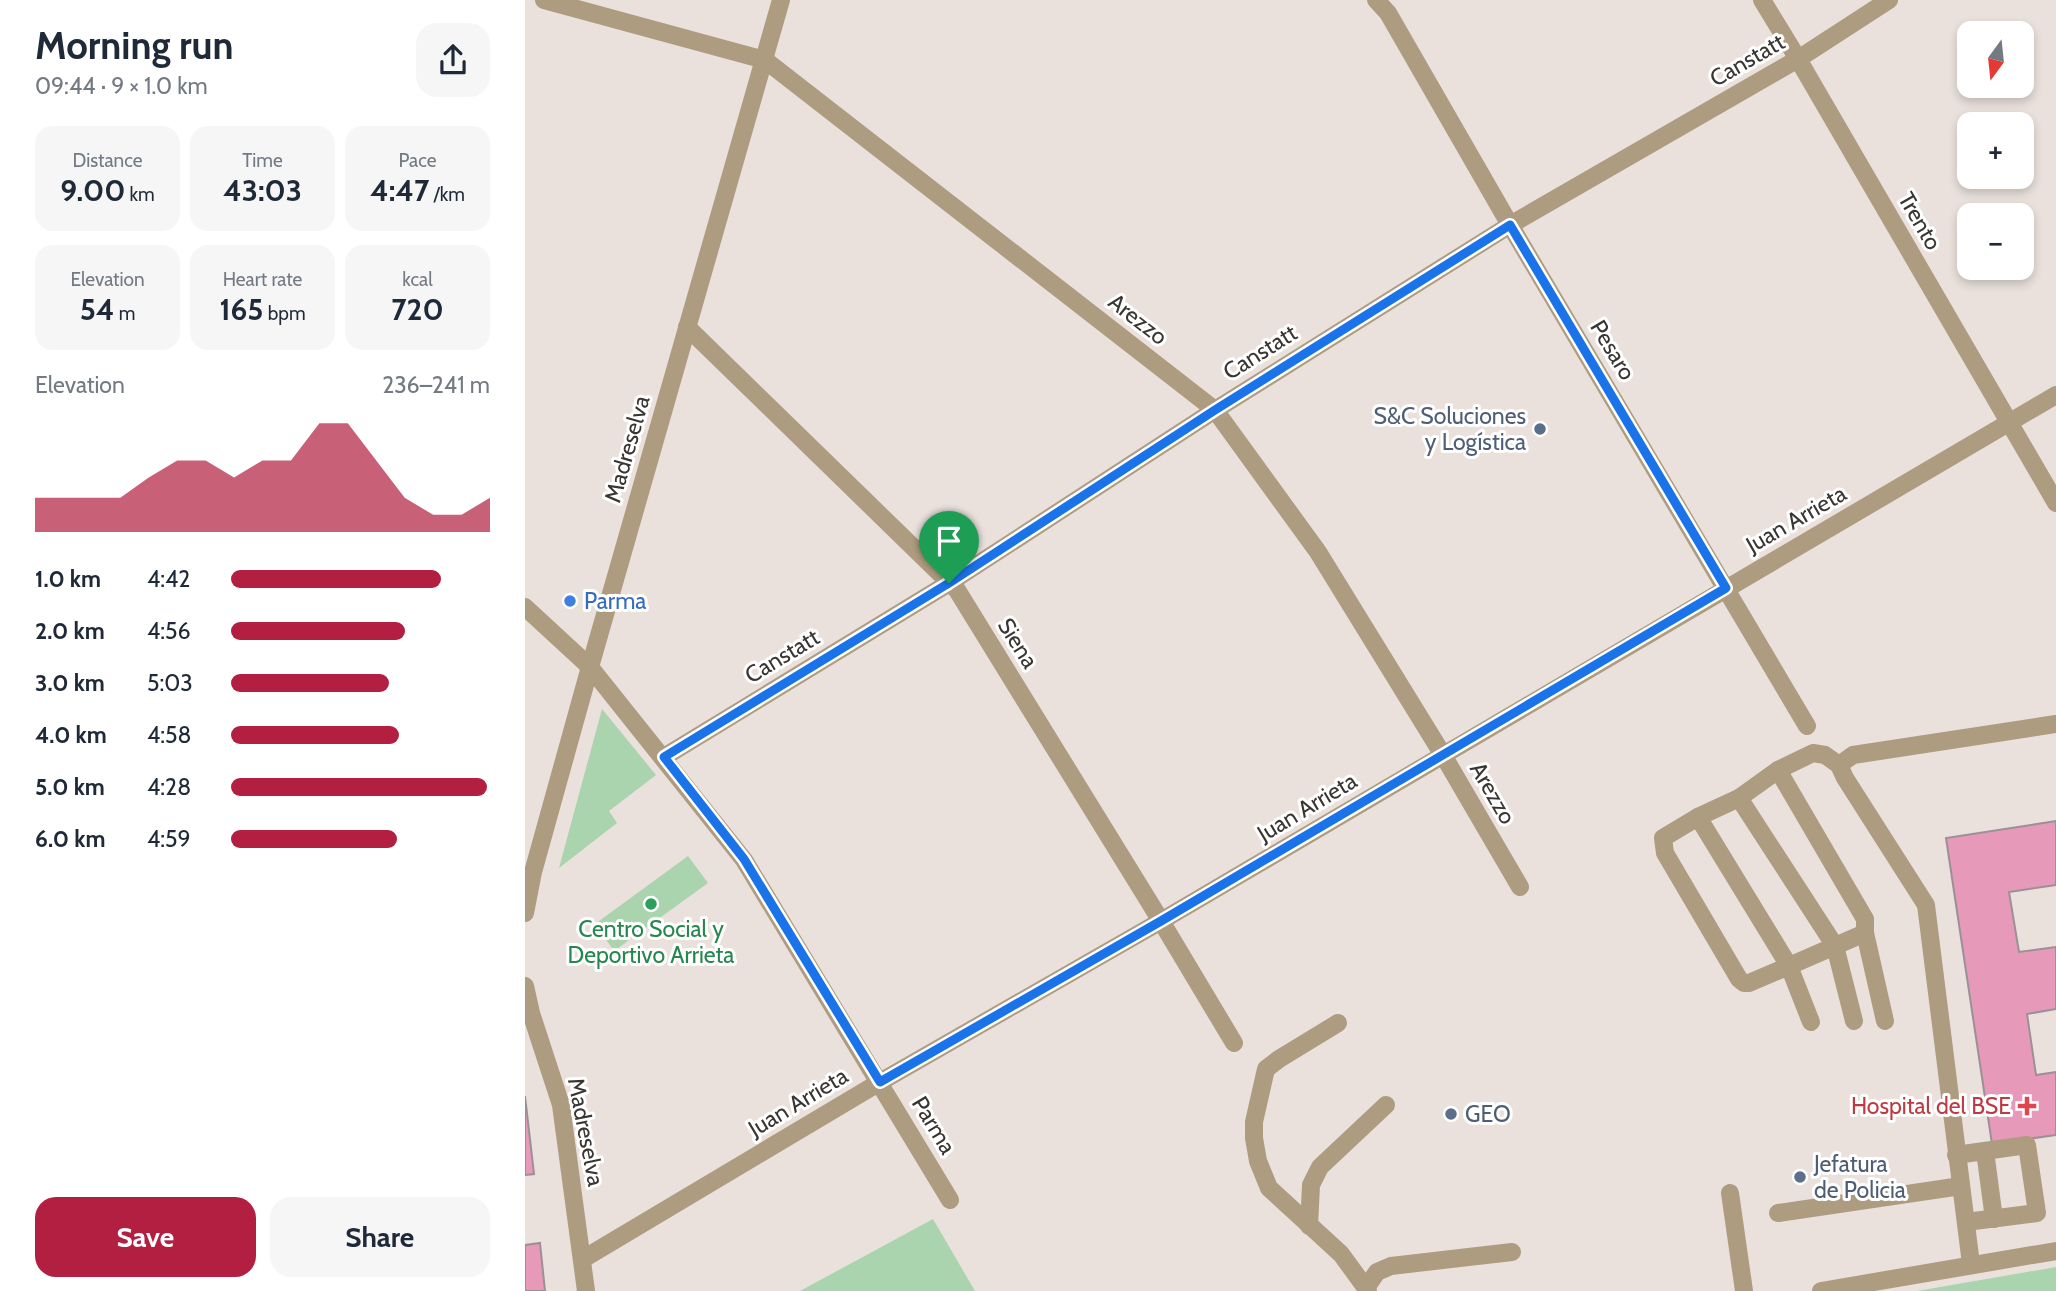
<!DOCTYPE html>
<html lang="en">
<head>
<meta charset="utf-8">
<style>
  :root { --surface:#fff; --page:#f6f6f7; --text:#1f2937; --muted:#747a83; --accent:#b21f40 }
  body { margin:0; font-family:Cabin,sans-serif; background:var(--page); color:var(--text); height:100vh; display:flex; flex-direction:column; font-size:26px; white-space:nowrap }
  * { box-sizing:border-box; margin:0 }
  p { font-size:23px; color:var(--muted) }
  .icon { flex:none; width:38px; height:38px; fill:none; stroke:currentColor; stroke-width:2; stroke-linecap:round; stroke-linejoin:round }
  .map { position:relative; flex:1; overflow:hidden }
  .details { display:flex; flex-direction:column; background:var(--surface); width:525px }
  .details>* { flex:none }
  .needle { width:46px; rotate:195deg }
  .tools { position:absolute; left:1432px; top:21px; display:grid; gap:14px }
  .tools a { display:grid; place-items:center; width:77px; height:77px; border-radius:14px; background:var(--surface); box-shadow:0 4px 10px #0003; font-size:35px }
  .pin { position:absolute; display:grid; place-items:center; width:60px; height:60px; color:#fff; margin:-72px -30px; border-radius:50% 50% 50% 0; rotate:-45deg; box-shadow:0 0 7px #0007 }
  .pin .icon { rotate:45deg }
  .round { display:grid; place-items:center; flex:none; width:74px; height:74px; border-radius:21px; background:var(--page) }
  .overview { display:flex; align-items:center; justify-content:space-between; height:119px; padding:0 35px }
  h1 { font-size:38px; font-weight:700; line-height:52px }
  .stats { display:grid; grid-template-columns:repeat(3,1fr); gap:10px; height:119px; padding:7px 35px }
  .stats div { display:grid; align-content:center; border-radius:18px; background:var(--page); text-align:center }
  .stats b { font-size:30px; font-weight:700 }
  .stats small { font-size:19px; font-weight:400 }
  .stats p { font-size:19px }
  .chart { height:196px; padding:14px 35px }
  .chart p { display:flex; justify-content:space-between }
  .chart svg { width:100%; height:126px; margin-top:7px; fill:var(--accent); opacity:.7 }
  .cta { display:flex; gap:14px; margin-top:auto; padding:14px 35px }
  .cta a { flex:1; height:80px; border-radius:21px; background:var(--accent); color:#fff; font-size:28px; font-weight:700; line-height:80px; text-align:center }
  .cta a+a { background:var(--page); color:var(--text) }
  ul { padding:0 35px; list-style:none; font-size:23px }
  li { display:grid; grid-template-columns:112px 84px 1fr; align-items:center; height:52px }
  li i { height:18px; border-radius:9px; background:var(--accent) }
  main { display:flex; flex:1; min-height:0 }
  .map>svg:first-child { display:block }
  .green { fill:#aad4ad }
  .building { fill:#e699b9; stroke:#9b9195; stroke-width:2 }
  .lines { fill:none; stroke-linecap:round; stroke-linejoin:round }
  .minor { stroke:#ae9c80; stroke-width:18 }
  .route-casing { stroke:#fff; stroke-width:14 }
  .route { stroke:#1a73e8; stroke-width:9 }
  .service-dot { fill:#5c6f8a; stroke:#fff; stroke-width:2.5 }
  .shop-dot { fill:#3f7fe0; stroke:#fff; stroke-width:2.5 }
  .leisure-dot { fill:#2e9e5b; stroke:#fff; stroke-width:2.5 }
  .health-dot { fill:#e0444e; stroke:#fff; stroke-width:2.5 }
  .labels { text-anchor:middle; stroke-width:6; stroke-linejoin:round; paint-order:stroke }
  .street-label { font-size:23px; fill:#393533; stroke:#fff }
  .service-label { font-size:23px; fill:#4e5e75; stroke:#fff; text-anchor:start }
  .shop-label { font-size:23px; fill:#366cbe; stroke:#fff; text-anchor:start }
  .leisure-label { font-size:23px; fill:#27864d; stroke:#fff }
  .health-label { font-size:23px; fill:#be3a42; stroke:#fff; text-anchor:end }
</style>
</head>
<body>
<main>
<section class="details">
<div class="overview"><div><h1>Morning run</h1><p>09:44 · 9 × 1.0 km</p></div><a class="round"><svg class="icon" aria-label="share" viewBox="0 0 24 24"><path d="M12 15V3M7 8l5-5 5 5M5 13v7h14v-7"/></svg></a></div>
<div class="stats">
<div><p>Distance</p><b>9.00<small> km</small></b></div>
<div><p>Time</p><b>43:03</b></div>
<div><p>Pace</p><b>4:47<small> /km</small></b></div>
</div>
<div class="stats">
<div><p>Elevation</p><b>54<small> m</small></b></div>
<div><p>Heart rate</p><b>165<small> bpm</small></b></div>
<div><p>kcal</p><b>720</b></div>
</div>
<div class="chart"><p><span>Elevation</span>236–241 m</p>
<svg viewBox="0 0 160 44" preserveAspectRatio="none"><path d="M0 44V32L10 32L20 32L30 32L40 25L50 19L60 19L70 25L80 19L90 19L100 6L110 6L120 19L130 32L140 38L150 38L160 32V44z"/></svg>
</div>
<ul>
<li><b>1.0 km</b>4:42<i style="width:81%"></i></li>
<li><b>2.0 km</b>4:56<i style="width:67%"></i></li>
<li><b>3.0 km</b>5:03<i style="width:61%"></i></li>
<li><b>4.0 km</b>4:58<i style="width:65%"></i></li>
<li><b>5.0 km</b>4:28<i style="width:99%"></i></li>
<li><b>6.0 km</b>4:59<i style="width:64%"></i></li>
</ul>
<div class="cta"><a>Save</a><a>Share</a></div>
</section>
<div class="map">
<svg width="1531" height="1291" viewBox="0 0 1531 1291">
  <rect width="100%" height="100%" fill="#eae1dc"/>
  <!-- green -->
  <g class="green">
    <path d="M 77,709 L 131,775 L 84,811 L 92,823 L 34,868 Z"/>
    <path d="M 163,856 L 183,883 L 89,951 L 70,924 Z"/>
    <path d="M 408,1219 L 450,1291 L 275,1291 Z"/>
    <path d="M 1531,1267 L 1531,1291 L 1392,1291 Z"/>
  </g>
  <!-- building -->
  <g class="building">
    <path d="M 1531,821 L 1531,885 L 1484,892 L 1494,952 L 1531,947 L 1531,1009 L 1502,1014 L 1511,1075 L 1531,1072 L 1531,1135 L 1467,1144 L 1421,838 Z"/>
    <path d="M 0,1096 L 9,1174 L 0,1175 Z"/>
    <path d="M 15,1243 L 20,1291 L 0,1291 L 0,1245 Z"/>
  </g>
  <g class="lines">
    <!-- minor -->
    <g class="minor">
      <path d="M 19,0 L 240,60 L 690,410 L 793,552 L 918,755 L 995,887"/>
      <path d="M 851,0 L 863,13 L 985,225 L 1282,726"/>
      <path d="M 1237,0 L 1273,59 L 1531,503"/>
      <path d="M 162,327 L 432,590 L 636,921 L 709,1043"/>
      <path d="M 0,607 L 65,667 L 219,860 L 425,1200"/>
      <path d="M 139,757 L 424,583 L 690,410 L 985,225 L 1273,59 L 1364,0"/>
      <path d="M 1314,765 L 1328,755 L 1531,724"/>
      <path d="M 1214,798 L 1310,946 L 1340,933 L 1340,919 L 1253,770"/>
      <path d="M 1173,817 L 1264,966 L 1310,946 L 1329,1021"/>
      <path d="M 0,913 L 8,872 L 65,667 L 256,0"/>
      <path d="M 1340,933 L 1360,1021"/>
      <path d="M 0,986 L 6,1013 L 36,1105 L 61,1291"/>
      <path d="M 1286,1022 L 1264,966 L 1224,983 L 1219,983 L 1214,979 L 1140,853 L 1138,838 L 1173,817 L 1214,798 L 1253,770 L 1288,753 L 1300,755 L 1314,765 L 1320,778 L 1401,905 L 1446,1264"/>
      <path d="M 813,1023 L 754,1059 L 741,1069 L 729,1122 L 729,1138 L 733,1161 L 744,1188 L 816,1254 L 843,1291"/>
      <path d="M 1460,1151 L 1469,1219"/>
      <path d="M 1431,1155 L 1502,1145 L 1512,1213 L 1441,1222"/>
      <path d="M 1205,1193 L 1219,1291"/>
      <path d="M 1253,1213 L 1436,1186"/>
      <path d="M 784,1226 L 786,1185 L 795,1167 L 861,1105"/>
      <path d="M 58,1259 L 355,1082 L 636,921 L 1531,395"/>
      <path d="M 841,1288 L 852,1272 L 866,1266 L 987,1252"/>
      <path d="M 1296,1291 L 1531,1251"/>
    </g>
  </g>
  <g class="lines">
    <defs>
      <path id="route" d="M 985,225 L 1201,588 L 636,921 L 355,1082 L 219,859 L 139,757 L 424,583 L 690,410 Z"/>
    </defs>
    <!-- route casing -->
    <use href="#route" class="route-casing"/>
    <!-- route -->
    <use href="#route" class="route"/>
  </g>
  <!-- markers -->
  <g class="service-dot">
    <circle cx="1015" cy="429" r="7"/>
    <circle cx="926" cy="1114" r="7"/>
    <circle cx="1275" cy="1177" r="7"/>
  </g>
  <circle class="shop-dot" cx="45" cy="601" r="7"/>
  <circle class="leisure-dot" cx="126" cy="904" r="7"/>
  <path class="health-dot" d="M1498.5 1095.5h7v7h7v7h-7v7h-7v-7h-7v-7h7z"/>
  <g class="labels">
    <!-- street labels -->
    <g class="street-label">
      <text transform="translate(1222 60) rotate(-30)" y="8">Canstatt</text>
      <text transform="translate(1395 221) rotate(60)" y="8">Trento</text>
      <text transform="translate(613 319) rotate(38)" y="8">Arezzo</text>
      <text transform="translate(1088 350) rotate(59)" y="8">Pesaro</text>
      <text transform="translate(735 352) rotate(-32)" y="8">Canstatt</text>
      <text transform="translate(102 449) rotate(-74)" y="8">Madreselva</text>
      <text transform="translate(1271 519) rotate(-30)" y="8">Juan Arrieta</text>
      <text transform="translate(493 643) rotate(58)" y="8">Siena</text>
      <text transform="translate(257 656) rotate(-31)" y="8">Canstatt</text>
      <text transform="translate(968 793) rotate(60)" y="8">Arezzo</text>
      <text transform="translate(782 807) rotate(-31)" y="8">Juan Arrieta</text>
      <text transform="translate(273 1102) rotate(-31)" y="8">Juan Arrieta</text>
      <text transform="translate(409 1125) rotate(59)" y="8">Parma</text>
      <text transform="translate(61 1132) rotate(79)" y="8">Madreselva</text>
    </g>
    <!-- service labels -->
    <g class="service-label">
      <text x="1001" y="424" text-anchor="end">S&amp;C Soluciones<tspan x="1001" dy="26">y Logística</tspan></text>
      <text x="940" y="1122">GEO</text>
      <text x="1289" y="1172">Jefatura<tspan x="1289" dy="26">de Policia</tspan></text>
    </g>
    <!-- shop labels -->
    <g class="shop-label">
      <text x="59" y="609">Parma</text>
    </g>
    <!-- leisure labels -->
    <g class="leisure-label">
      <text x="126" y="937">Centro Social y<tspan x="126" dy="26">Deportivo Arrieta</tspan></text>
    </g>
    <!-- health labels -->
    <g class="health-label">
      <text x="1486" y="1114">Hospital del BSE</text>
    </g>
  </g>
</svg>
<div class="tools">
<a><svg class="needle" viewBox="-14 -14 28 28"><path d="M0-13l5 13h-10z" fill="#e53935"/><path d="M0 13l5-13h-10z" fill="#747a83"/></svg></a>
<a>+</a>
<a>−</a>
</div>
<div class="pin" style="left:424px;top:583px;background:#1e9e55"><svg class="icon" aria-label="arrive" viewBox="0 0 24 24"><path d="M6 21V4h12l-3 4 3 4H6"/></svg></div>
</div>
</main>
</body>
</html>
